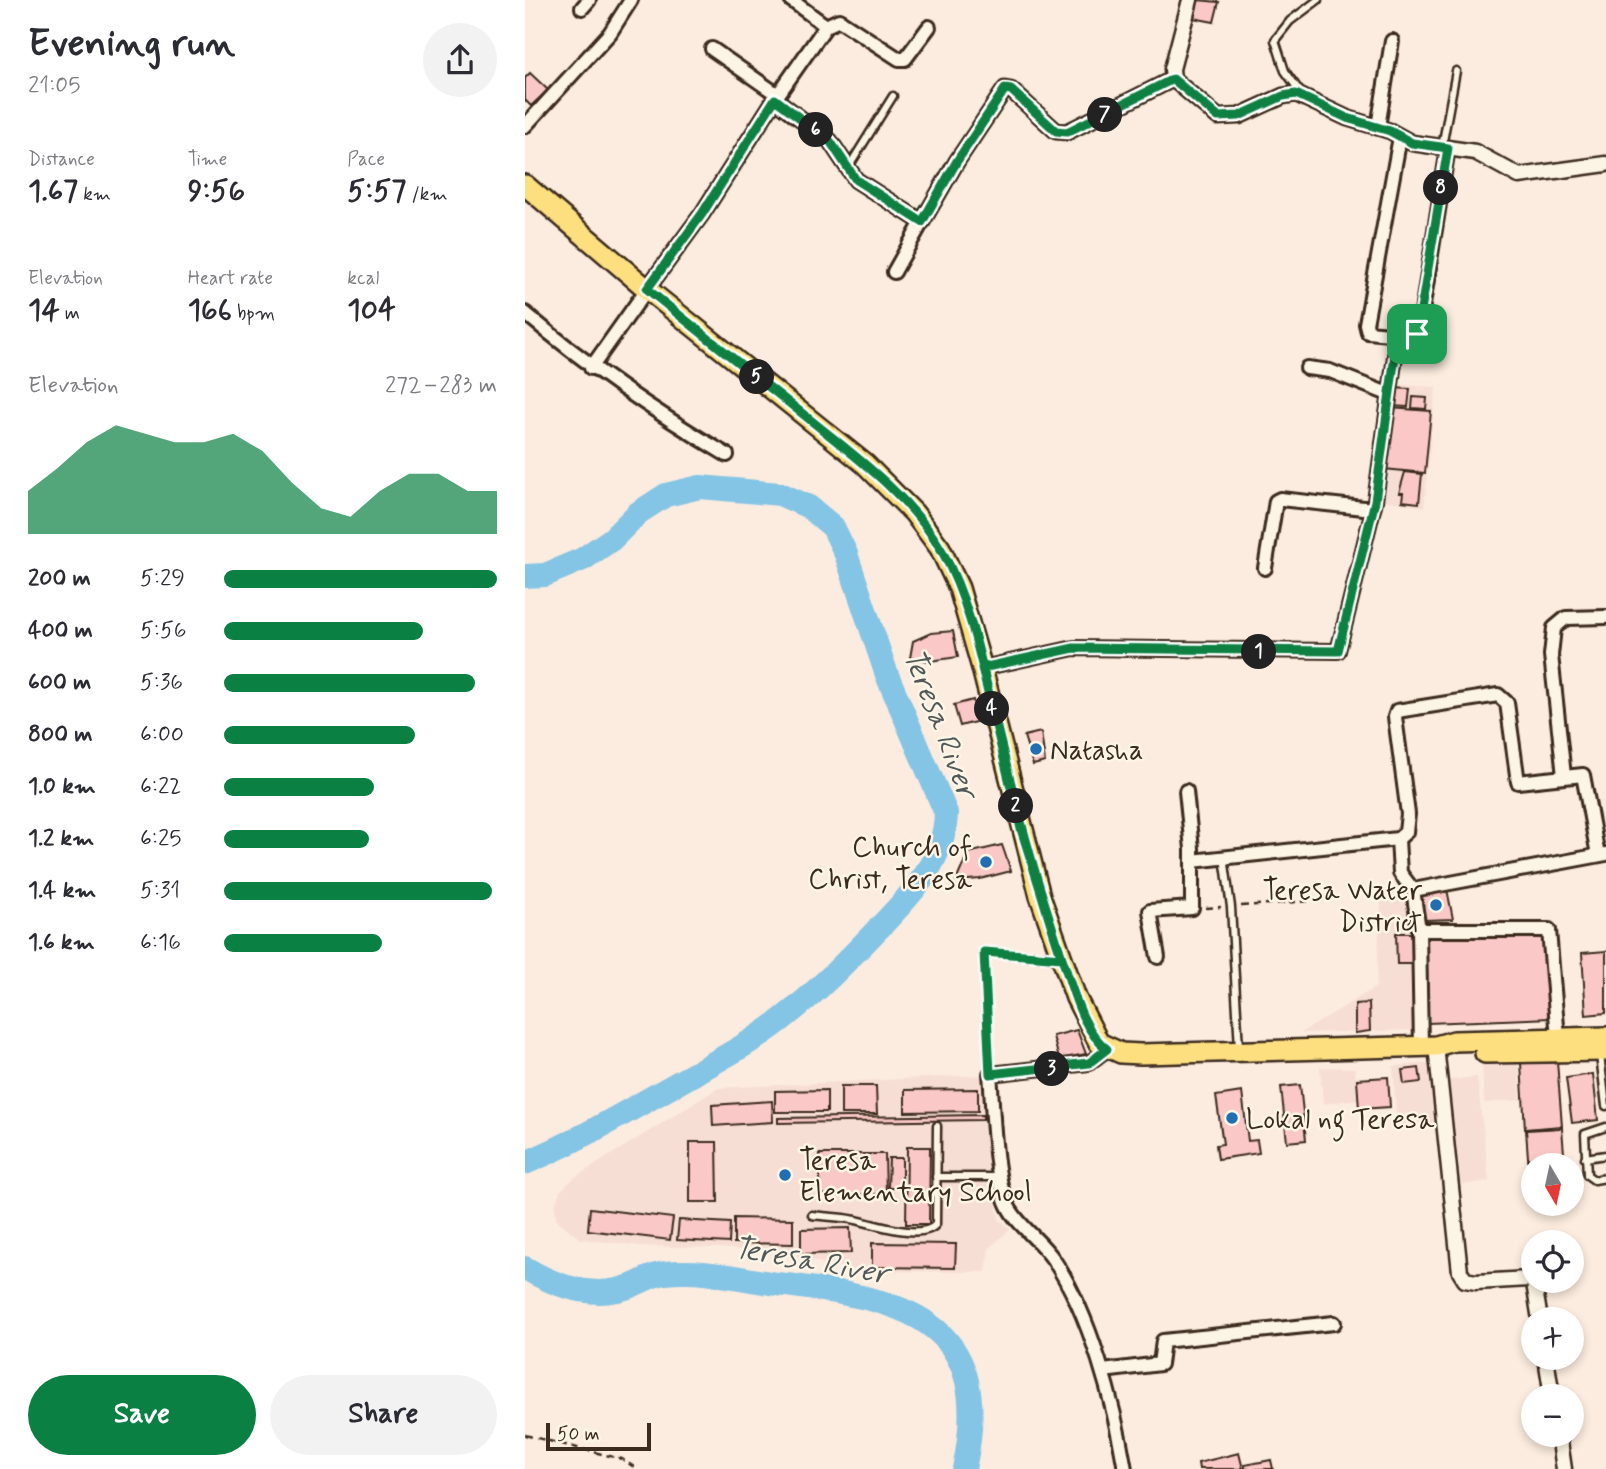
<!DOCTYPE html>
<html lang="en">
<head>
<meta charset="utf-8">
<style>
  :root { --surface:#fff; --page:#f2f2f3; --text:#2b2b33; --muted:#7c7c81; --accent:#0b8043 }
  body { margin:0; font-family:Mynerve,sans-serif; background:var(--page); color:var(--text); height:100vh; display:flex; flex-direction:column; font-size:26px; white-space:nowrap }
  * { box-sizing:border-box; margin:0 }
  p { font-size:23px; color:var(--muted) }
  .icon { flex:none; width:38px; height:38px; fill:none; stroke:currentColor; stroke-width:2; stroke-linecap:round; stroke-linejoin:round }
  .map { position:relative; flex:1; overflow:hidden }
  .details { display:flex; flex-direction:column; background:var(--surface); width:525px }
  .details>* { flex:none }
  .needle { width:46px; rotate:171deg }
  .fabs { position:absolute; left:996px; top:1153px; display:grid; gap:14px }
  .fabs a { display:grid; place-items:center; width:63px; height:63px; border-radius:50%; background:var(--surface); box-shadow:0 4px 10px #0003; font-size:35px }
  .scale { position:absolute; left:21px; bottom:18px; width:105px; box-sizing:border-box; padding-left:7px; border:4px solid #3b2a1e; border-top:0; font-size:19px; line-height:24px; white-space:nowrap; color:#3b2a1e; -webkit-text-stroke:5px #fcf5e5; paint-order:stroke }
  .pin { position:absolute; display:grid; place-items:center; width:60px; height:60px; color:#fff; margin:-30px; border-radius:14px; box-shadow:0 4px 10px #0006 }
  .km { position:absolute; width:35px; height:35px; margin:-18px; border-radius:50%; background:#222; color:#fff; font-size:19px; line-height:35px; text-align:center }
  .round { display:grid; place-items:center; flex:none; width:74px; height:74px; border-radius:37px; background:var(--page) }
  .headline { display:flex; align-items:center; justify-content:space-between; height:119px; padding:0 28px }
  h1 { font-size:38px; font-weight:700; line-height:52px }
  .metrics { display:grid; grid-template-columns:repeat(3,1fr); gap:10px; height:119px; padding:7px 28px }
  .metrics div { display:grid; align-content:center }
  .metrics b { font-size:30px; font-weight:700 }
  .metrics small { font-size:19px; font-weight:400 }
  .metrics p { font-size:19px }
  .chart { height:196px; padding:14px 28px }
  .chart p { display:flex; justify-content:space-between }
  .chart svg { width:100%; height:126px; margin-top:7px; fill:var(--accent); opacity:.7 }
  .primary-button { display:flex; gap:14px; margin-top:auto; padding:14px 28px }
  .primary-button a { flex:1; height:80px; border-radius:42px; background:var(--accent); color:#fff; font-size:28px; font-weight:700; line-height:80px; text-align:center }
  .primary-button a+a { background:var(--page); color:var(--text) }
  ul { padding:0 28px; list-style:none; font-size:23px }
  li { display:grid; grid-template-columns:112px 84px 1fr; align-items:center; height:52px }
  li i { height:18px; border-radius:9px; background:var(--accent) }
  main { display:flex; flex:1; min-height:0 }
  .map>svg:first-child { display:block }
  .built { fill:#f7ded4 }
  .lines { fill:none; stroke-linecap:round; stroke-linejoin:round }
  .river { stroke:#84c4e4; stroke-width:24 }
  .building { fill:#fac9c7; stroke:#3b2a1e; stroke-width:2 }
  .service-casing { stroke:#3b2a1e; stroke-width:11 }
  .minor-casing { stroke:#3b2a1e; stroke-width:18 }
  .tertiary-casing { stroke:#3b2a1e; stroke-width:19 }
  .primary-casing { stroke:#3b2a1e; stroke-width:24 }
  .path { stroke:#3b2a1e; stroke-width:2.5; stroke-dasharray:7 5; stroke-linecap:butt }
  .service { stroke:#fcf5e5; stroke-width:6 }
  .minor { stroke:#fcf5e5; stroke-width:12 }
  .tertiary { stroke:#fcf5e5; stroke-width:14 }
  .primary { stroke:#fddf80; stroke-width:19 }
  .route-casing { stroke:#fff; stroke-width:14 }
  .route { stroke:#0b8043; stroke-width:9 }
  .poi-dot { fill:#1f6fb2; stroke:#fcf5e5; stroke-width:2.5 }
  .labels { text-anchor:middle; stroke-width:5; stroke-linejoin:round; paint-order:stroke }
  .poi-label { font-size:28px; fill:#3b2a1e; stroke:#fcf5e5; text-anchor:start }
  .water-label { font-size:30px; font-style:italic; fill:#515859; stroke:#fcf5e5 }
</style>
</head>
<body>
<main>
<section class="details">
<div class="headline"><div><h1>Evening run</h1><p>21:05</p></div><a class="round"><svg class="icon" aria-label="share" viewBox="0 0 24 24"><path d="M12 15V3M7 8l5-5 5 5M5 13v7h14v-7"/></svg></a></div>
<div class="metrics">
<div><p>Distance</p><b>1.67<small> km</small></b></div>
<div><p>Time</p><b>9:56</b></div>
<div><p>Pace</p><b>5:57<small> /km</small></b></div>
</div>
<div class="metrics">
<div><p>Elevation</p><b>14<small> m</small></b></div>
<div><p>Heart rate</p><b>166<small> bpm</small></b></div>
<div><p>kcal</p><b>104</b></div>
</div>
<div class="chart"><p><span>Elevation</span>272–283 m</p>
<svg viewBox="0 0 160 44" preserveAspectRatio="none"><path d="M0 44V29L10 21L20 12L30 6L40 9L50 12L60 12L70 9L80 15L90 26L100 35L110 38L120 29L130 23L140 23L150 29L160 29V44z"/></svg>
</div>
<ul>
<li><b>200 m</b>5:29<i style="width:100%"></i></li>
<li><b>400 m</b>5:56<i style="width:73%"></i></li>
<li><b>600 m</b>5:36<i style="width:92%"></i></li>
<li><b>800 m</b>6:00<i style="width:70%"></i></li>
<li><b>1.0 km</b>6:22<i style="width:55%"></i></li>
<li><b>1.2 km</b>6:25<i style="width:53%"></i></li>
<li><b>1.4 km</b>5:31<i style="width:98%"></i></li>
<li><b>1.6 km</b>6:16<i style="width:58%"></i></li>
</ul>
<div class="primary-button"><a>Save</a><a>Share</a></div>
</section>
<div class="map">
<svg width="1081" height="1469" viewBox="0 0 1081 1469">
  <rect width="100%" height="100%" fill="#fcecdf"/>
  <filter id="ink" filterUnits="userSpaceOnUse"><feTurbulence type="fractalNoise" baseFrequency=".0143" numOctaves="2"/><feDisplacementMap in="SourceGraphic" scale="14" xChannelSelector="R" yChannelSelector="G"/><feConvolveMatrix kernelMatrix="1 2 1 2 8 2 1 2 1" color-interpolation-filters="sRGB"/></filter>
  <g filter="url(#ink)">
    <!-- built -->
    <g class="built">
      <path d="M 857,384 L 911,387 L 899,507 L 841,497 L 852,458 Z"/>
      <path d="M 885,897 L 891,1030 L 776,1033 L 851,987 L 856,900 Z"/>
      <path d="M 993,1061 L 996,1100 L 959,1103 L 957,1064 Z"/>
      <path d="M 905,1063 L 909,1126 L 872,1129 L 868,1066 Z"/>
      <path d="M 795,1067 L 830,1068 L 833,1099 L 798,1104 Z"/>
      <path d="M 458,1075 L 465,1171 L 474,1219 L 485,1229 L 464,1249 L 461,1272 L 332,1271 L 256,1254 L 195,1248 L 115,1246 L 55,1239 L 31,1219 L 30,1205 L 35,1191 L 49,1178 L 193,1088 Z"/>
      <path d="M 952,1077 L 964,1181 L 936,1185 L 924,1080 Z"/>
    </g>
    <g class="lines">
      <!-- river -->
      <g class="river">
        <path d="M 0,576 L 20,575 L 58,559 L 87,539 L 113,513 L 141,495 L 175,487 L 255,494 L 284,507 L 308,527 L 321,554 L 362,675 L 421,813 C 420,861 385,896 353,929 C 322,961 291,993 256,1020 C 224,1045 186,1064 151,1084 C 101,1112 53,1141 0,1163"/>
        <path d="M 0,1268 C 32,1287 70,1300 106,1286 C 118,1281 128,1274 141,1273 C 177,1269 216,1279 252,1284 C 376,1298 472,1317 439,1469"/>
      </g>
    </g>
    <!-- building -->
    <g class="building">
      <path d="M 672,0 L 694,2 L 689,22 L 668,18 Z"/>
      <path d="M 5,73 L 23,90 L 6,106 L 0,100 L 0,78 Z"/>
      <path d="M 867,388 L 885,389 L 883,407 L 865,406 Z"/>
      <path d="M 888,397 L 902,398 L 901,409 L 887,408 Z"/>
      <path d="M 865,408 L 906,411 L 900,473 L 859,469 Z"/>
      <path d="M 880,472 L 897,474 L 894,503 L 877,501 L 878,493 L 874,493 Z"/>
      <path d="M 428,631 L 433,657 L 405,661 L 385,658 L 388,641 L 406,633 Z"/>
      <path d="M 448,700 L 454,721 L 435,726 L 429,705 Z"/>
      <path d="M 516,732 L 520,762 L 508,765 L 499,736 Z"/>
      <path d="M 477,845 L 486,871 L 455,879 L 431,881 L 443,853 Z"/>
      <path d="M 921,884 L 928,919 L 899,920 L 893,892 Z"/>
      <path d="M 871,933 L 887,933 L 889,964 L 872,964 Z"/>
      <path d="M 1022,933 L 1025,1018 L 903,1023 L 899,938 Z"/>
      <path d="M 1081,951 L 1081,1013 L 1061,1015 L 1057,953 Z"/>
      <path d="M 844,1003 L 845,1031 L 830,1033 L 830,1004 Z"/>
      <path d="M 552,1030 L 561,1054 L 534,1059 L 528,1036 Z"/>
      <path d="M 1032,1061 L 1037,1126 L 1000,1129 L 996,1063 Z"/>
      <path d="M 894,1068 L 896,1082 L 879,1084 L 877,1070 Z"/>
      <path d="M 1068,1074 L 1073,1120 L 1047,1123 L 1041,1078 Z"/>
      <path d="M 863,1077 L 865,1107 L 834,1109 L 832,1079 Z"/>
      <path d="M 775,1085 L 781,1140 L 762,1142 L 756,1087 Z"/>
      <path d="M 316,1086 L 351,1086 L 352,1114 L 316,1114 Z"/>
      <path d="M 453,1089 L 453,1111 L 380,1112 L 380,1090 Z"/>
      <path d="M 302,1090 L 302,1112 L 250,1112 L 250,1091 Z"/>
      <path d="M 717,1092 L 723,1141 L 732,1140 L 734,1153 L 693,1159 L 691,1145 L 698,1144 L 691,1096 Z"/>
      <path d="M 247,1101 L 248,1122 L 188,1126 L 187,1105 Z"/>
      <path d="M 458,1115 L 458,1120 L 253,1123 L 253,1118 Z"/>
      <path d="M 1037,1128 L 1040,1166 L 1008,1166 L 1006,1199 L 1001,1130 Z"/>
      <path d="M 165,1142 L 192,1142 L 193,1202 L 165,1202 Z"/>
      <path d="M 382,1147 L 405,1147 L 404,1224 L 381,1224 Z"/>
      <path d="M 295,1154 L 360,1154 L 361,1194 L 295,1195 Z"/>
      <path d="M 364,1158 L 377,1158 L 377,1188 L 363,1188 Z"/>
      <path d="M 65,1208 L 148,1218 L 145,1240 L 63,1230 Z"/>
      <path d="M 209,1218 L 268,1219 L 268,1244 L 209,1243 Z"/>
      <path d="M 154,1220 L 205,1223 L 204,1243 L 152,1240 Z"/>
      <path d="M 325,1228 L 326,1253 L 276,1254 L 276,1229 Z"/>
      <path d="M 347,1243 L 431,1244 L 430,1268 L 347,1267 Z"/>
      <path d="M 714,1453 L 718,1469 L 674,1469 L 673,1463 Z"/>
      <path d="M 746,1460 L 748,1469 L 720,1469 L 720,1465 Z"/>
    </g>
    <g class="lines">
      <defs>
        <g id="service">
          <path d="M 776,93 L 760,71 L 750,40 L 765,21 L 793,0"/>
          <path d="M 917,147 L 931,71"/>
          <path d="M 323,168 L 368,96"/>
          <path d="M 699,857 L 706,907 L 714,1048"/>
          <path d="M 1075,1055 L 1081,1106"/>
          <path d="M 465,1074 L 459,952 L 531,957"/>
          <path d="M 1081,1127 L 1060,1134 L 1062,1175 L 1069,1180 L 1081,1178"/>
          <path d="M 1060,1158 L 1081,1155"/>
          <path d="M 411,1177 L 474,1177"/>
          <path d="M 287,1215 C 301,1217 317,1217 331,1220 C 348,1224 399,1241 411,1224 L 412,1126"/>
        </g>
        <g id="minor">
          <path d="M 57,8 L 64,0"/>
          <path d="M 301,26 L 314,20 L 374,59 L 380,59 L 404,27"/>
          <path d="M 187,49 L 253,95"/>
          <path d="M 250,99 L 301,26 L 266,0"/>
          <path d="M 0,126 L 85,33 L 106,0"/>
          <path d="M 853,127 L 867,41"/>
          <path d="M 875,137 L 841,324 L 843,332 L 888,336 L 894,330 L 923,148"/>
          <path d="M 369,272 L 397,222"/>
          <path d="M 0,313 C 64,367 131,413 202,455"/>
          <path d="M 66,368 L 122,289"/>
          <path d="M 782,368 L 805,371 L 863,394"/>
          <path d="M 740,568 L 751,501 L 755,499 L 848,509"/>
          <path d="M 457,668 L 549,648 L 813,651 L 850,501 L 873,334"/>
          <path d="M 1039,776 L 1026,655 L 1029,628 L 1041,618 L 1081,617"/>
          <path d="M 873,839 L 875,873 L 888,890 L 894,930 L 896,1046"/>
          <path d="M 667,861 L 873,839 L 881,832 L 883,814 L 870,717 L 872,711 L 973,695 L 982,703 L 993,782 L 1058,775 L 1073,855"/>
          <path d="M 888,890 L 1081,854"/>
          <path d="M 894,930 L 1024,930 L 1033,1038"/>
          <path d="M 633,957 L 625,911 L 667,908 L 667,849 L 661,791"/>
          <path d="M 582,1049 L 564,1063 L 465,1074 C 468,1107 469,1179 483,1206 C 493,1226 515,1240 528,1259 C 565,1313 589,1404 600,1469"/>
          <path d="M 578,1371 L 635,1364 L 638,1341 L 809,1323"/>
        </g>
        <g id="tertiary">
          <path d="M 648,79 L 693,117 L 714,116 L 758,96 L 771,94 L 822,118 L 865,131 L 887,143 L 950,152 L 994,176 L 1081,164"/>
          <path d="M 648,79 L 647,69 L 665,0"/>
          <path d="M 122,289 L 177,214 L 250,99 L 305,141 L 331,180 L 397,222 L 432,161 L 480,89 L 486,90 L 531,131 L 542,132 L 648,79"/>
          <path d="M 911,1046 L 935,1272 L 940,1280 L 951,1282 L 1004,1279 L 1009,1283 L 1015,1320"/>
          <path d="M 1021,1358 L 1027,1396"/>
          <path d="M 1034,1435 L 1039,1469"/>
        </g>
        <g id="primary">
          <path d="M 0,185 L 122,289 L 340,464 L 389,513 L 415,548 L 434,588 L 457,668 L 515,896 L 551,998 L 574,1043 L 596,1053 L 616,1054 L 911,1046 L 929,1041 L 1081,1037"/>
          <path d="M 960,1053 L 1081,1051"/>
        </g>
      </defs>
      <!-- service casing -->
      <use href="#service" class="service-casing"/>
      <!-- minor casing -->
      <use href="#minor" class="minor-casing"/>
      <!-- tertiary casing -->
      <use href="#tertiary" class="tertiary-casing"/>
      <!-- primary casing -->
      <use href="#primary" class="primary-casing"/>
      <!-- path -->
      <g class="path">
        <path d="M 716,906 L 786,901"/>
        <path d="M 681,908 L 696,907"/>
        <path d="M 0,1435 L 97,1459 L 112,1469"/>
      </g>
      <!-- service -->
      <use href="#service" class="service"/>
      <!-- minor -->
      <use href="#minor" class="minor"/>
      <!-- tertiary -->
      <use href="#tertiary" class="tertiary"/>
      <!-- primary -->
      <use href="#primary" class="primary"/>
    </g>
  </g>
  <g class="lines" filter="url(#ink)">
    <defs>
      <path id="route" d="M 892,334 L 873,334 L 850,501 L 813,651 L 549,648 L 457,668 L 496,829 L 537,958 L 459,952 L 465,1074 L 564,1063 L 582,1049 C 557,1030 548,990 538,961 C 512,885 492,810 473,732 C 458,672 447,605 417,551 C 385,495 327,454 278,414 C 226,373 174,331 122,289 L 177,214 L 250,99 L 305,141 L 331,180 L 397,222 L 432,161 L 480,89 L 486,90 L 531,131 L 542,132 L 648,79 L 693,117 L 714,116 L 758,96 L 771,94 L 822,118 L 865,131 L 887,143 L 923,148 L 892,334"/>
    </defs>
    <!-- route casing -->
    <use href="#route" class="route-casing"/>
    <!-- route -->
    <use href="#route" class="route"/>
  </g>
  <!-- markers -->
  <g class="poi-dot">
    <circle cx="511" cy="749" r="7"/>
    <circle cx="461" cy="862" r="7"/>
    <circle cx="911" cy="905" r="7"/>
    <circle cx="707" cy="1118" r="7"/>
    <circle cx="260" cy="1175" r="7"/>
  </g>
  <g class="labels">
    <!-- poi labels -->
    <g class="poi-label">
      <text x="525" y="759">Natasha</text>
      <text x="447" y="856" text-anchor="end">Church of<tspan x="447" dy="32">Christ, Teresa</tspan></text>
      <text x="897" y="899" text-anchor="end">Teresa Water<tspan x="897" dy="32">District</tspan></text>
      <text x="721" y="1128">Lokal ng Teresa</text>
      <text x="274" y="1169">Teresa<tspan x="274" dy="32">Elementary School</tspan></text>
    </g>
    <!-- water labels -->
    <g class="water-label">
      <text transform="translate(416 723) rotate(69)" y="10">Teresa River</text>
      <text transform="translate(286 1260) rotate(10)" y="10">Teresa River</text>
    </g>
  </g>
</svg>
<div class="fabs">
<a><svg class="needle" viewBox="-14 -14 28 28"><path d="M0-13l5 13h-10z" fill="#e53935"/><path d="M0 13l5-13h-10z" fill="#7c7c81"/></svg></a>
<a><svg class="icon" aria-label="locate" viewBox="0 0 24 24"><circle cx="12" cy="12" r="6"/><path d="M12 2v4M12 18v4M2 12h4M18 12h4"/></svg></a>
<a>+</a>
<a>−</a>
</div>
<div class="scale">50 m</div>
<div class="pin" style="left:892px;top:334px;background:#1e9e55"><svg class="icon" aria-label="arrive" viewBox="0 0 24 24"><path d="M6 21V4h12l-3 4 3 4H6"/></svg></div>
<b class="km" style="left:734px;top:652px">1</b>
<b class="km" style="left:491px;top:806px">2</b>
<b class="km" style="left:527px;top:1069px">3</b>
<b class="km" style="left:467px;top:709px">4</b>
<b class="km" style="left:232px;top:377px">5</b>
<b class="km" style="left:291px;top:130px">6</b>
<b class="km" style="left:580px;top:115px">7</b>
<b class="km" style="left:916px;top:188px">8</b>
</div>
</main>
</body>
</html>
